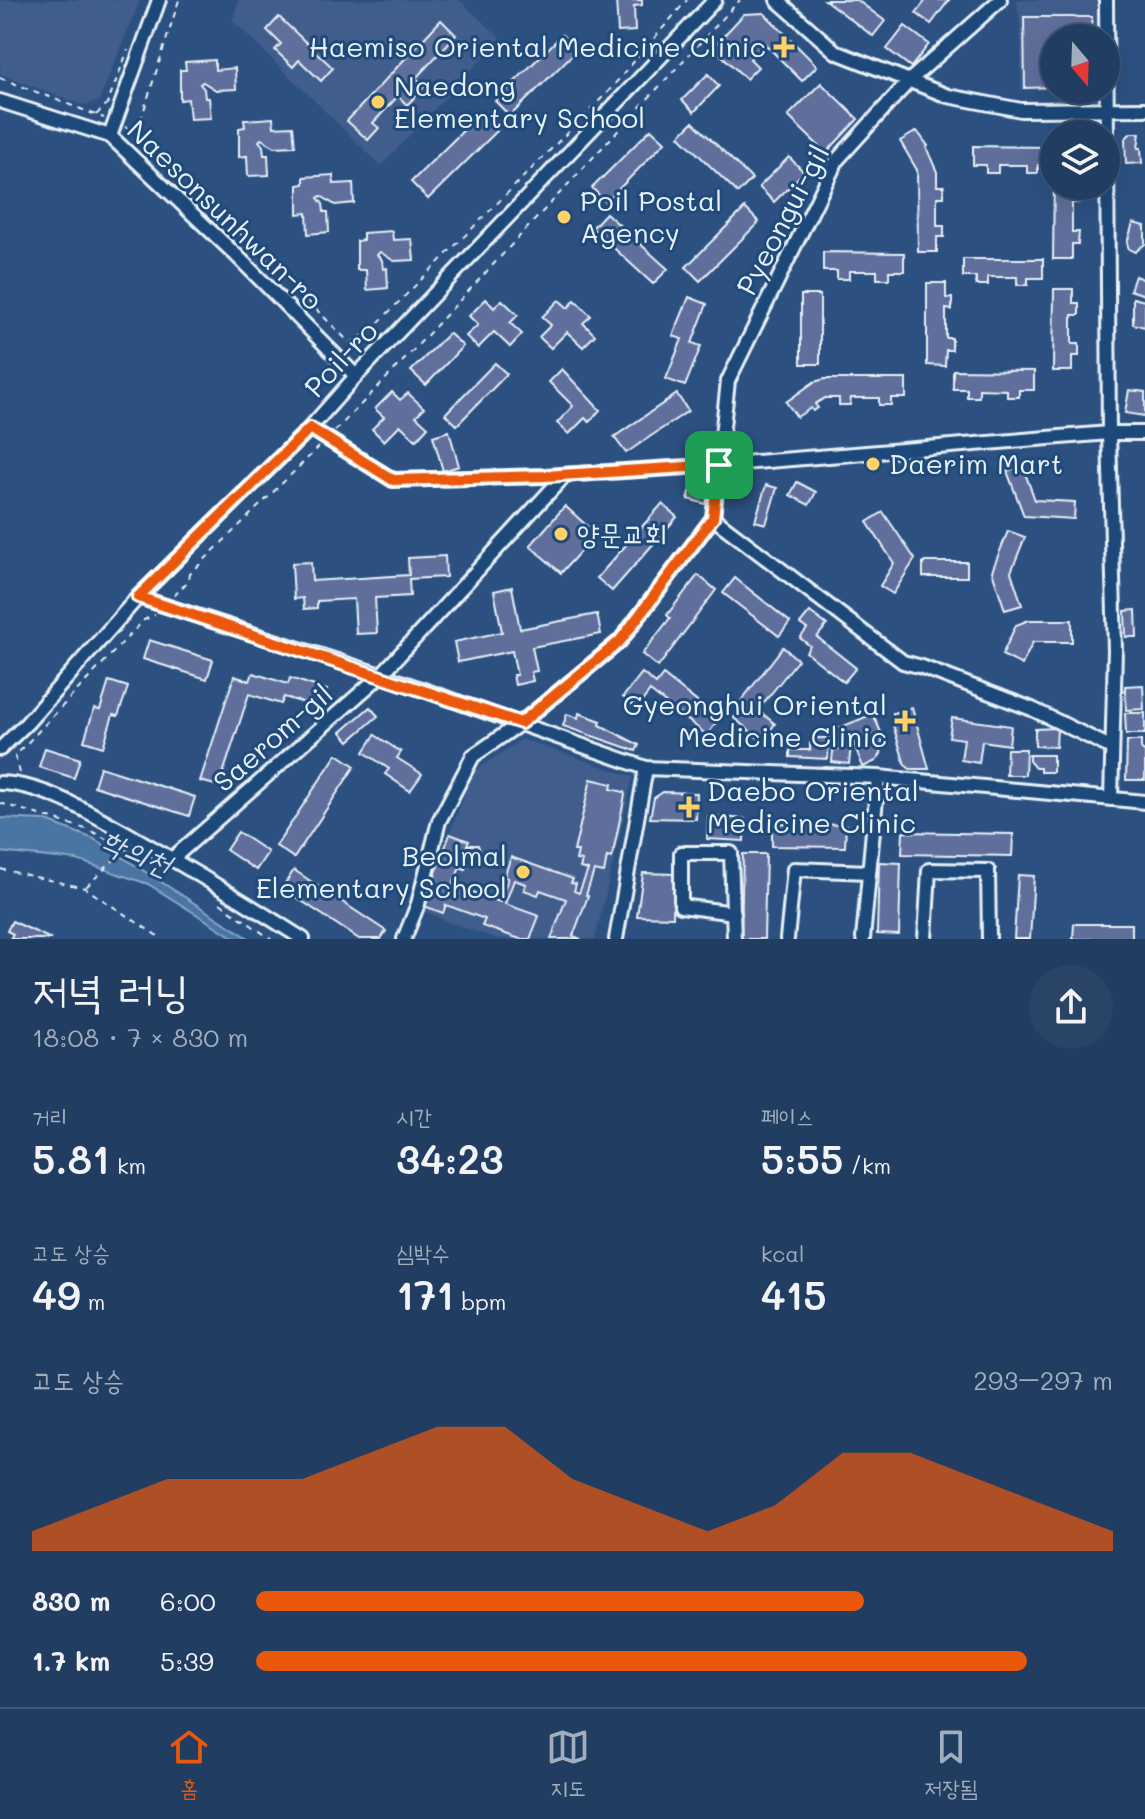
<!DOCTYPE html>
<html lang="ko">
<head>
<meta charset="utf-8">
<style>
  :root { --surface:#213d61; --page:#294467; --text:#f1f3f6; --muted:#a2aebd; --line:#3e5676; --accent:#ea580c }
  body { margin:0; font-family:Mali,"Poor Story",sans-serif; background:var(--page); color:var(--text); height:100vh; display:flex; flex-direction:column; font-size:30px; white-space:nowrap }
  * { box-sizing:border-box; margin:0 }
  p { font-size:26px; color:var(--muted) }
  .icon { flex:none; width:44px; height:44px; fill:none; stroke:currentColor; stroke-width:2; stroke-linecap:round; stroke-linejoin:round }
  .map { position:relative; height:939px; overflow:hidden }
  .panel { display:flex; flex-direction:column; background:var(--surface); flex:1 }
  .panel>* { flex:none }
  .needle { width:52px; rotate:161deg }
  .tools { position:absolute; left:1040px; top:24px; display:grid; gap:16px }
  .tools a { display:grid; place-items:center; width:80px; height:80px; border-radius:50%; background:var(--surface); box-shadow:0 8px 32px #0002,0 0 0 2px var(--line); font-size:40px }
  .pin { position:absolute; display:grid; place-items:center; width:68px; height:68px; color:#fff; margin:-34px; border-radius:16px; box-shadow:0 4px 12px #0006 }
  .round { display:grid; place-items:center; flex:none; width:84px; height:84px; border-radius:42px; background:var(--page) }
  .overview { display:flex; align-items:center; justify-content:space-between; height:136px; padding:0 32px }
  h1 { font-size:44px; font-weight:600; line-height:60px }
  .metrics { display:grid; grid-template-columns:repeat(3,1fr); gap:12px; height:136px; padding:8px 32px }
  .metrics div { display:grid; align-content:center }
  .metrics b { font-size:40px; font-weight:600 }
  .metrics small { font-size:22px; font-weight:400 }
  .metrics p { font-size:22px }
  .chart { height:224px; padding:16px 32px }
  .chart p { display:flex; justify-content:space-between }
  .chart svg { width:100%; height:144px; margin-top:8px; fill:var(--accent); opacity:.7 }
  ul { padding:0 32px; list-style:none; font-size:26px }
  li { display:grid; grid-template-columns:128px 96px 1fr; align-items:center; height:60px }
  li i { height:20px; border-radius:10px; background:var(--accent) }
  .dock { display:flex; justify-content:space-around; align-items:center; height:112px; border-top:2px solid var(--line); background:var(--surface); font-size:22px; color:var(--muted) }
  .dock a { display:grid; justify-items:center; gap:4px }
  .dock .active { color:var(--accent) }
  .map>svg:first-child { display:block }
  .built { fill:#3f5d8b }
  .water { fill:#4874a3; stroke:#88a6c5; stroke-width:2 }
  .building { fill:#606e9b; stroke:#e8f1f8; stroke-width:2 }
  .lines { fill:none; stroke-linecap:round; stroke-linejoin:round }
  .minor-casing { stroke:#e8f1f8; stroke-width:18 }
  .path { stroke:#e8f1f8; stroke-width:2; stroke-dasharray:6 6; stroke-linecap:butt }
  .minor { stroke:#1f4a7a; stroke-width:12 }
  .route-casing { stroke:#fff; stroke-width:16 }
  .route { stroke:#ea580c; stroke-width:10 }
  .poi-dot { fill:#ffd166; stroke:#1f4a7a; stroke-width:3 }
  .labels { text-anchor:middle; stroke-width:6; stroke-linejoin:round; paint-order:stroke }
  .poi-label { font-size:28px; fill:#e8f1f8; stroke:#1f4a7a; text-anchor:start }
  .street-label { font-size:28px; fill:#e8f1f8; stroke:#1f4a7a }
  .water-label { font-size:30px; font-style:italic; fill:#d0deeb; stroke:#1f4a7a }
</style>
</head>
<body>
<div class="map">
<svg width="1145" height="939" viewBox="0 0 1145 939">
  <rect width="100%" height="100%" fill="#2c5181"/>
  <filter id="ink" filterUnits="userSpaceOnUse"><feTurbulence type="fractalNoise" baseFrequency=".0125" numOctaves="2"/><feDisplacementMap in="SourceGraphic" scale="16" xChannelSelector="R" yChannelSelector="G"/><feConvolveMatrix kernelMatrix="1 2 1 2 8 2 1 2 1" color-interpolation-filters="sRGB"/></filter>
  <g filter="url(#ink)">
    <!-- built -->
    <g class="built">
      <path d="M 0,0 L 140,0 L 99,101 L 83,105 L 0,74 Z"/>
      <path d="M 238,0 L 459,0 L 501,38 L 381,166 L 233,21 Z"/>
      <path d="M 1017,0 L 1098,0 L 1101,38 L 1054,38 L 1054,90 L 1093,90 L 1021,90 L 1021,34 Z"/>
      <path d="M 522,739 L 633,777 L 595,939 L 498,939 L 448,922 L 421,909 L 473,772 Z"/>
    </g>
    <!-- water -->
    <path class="water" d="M 0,818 L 44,820 L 94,839 L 250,939 L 236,939 L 148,884 L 77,860 L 0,852 Z"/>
    <!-- building -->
    <g class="building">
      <path d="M 616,0 L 642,0 L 642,5 L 634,6 L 635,31 L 618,32 Z"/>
      <path d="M 825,0 L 857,0 L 885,21 L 873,36 Z"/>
      <path d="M 926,0 L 949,0 L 931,24 L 916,13 Z"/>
      <path d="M 764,13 L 817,66 L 802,81 L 765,44 L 750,59 L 758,67 L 746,79 L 713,47 L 744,14 Z"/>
      <path d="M 279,17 L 333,68 L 321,81 L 299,60 L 293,67 L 275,50 L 281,44 L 267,30 Z"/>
      <path d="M 1024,17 L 1092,17 L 1092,32 L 1087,32 L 1087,38 L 1054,38 L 1054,87 L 1025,88 Z"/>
      <path d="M 441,20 L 456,35 L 416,78 L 425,86 L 407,105 L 398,96 L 373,123 L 379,128 L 368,140 L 347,121 Z"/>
      <path d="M 905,26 L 929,44 L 911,67 L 887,49 Z"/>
      <path d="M 562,35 L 577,50 L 510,116 L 495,101 Z"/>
      <path d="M 215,60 L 215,70 L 235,68 L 236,89 L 216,90 L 203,82 L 200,84 L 204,89 L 205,98 L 209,98 L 211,118 L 190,119 L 188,99 L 180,100 L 180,70 L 186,70 L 185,62 Z"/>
      <path d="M 708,74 L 719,86 L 694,112 L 682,100 Z"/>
      <path d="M 821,83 L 858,119 L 826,153 L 788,116 Z"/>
      <path d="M 480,114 L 497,131 L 428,199 L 411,182 Z"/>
      <path d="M 273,118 L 274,127 L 293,126 L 295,146 L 275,147 L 261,139 L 259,141 L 263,146 L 264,155 L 268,155 L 269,175 L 248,176 L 247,156 L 239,157 L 239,128 L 245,127 L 244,120 Z"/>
      <path d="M 693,122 L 752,179 L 738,193 L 679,136 Z"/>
      <path d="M 651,129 L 665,142 L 606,202 L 592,188 Z"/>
      <path d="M 917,131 L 928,146 L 926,147 L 937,172 L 937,186 L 944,186 L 944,197 L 937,197 L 937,226 L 944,226 L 944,237 L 937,237 L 937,252 L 918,252 L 917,170 L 900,141 Z"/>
      <path d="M 1131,133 L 1140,133 L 1138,148 L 1141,148 L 1142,163 L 1126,164 L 1125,139 Z"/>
      <path d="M 973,146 L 1053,147 L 1053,165 L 1038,165 L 1038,173 L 1027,173 L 1027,165 L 998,165 L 998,173 L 986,173 L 986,165 L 973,165 Z"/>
      <path d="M 789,157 L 804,172 L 774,202 L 759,187 Z"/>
      <path d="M 333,175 L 334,184 L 353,183 L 354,203 L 335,205 L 321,196 L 318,198 L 323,204 L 324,212 L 328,212 L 329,232 L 308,234 L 307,213 L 298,214 L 298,185 L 304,184 L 304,177 Z"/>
      <path d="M 1054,177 L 1054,186 L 1073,186 L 1072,191 L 1079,191 L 1079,203 L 1072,203 L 1072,232 L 1079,232 L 1078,244 L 1072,244 L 1072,259 L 1053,259 Z"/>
      <path d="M 745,208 L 759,222 L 700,281 L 686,267 Z"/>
      <path d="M 606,213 L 668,269 L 653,284 L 592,228 Z"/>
      <path d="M 1133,223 L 1145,226 L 1145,244 L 1135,252 L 1129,249 L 1127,243 Z"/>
      <path d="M 392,231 L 393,240 L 412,239 L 414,260 L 394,261 L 380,252 L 377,255 L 382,260 L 383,269 L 387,268 L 388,288 L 367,290 L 366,270 L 357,270 L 357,241 L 363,240 L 363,233 Z"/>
      <path d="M 823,252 L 904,253 L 904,271 L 889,271 L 889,279 L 877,279 L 877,271 L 849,271 L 849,279 L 837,279 L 837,271 L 823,271 Z"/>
      <path d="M 963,259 L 1043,259 L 1043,278 L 1028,278 L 1028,285 L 1017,285 L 1017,277 L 988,277 L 988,285 L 976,285 L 976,277 L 963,277 Z"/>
      <path d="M 1135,276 L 1145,280 L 1145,295 L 1130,290 Z"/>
      <path d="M 927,283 L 946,283 L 946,298 L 952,298 L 952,310 L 946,309 L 946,338 L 952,338 L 952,350 L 946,350 L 945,366 L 927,365 Z"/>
      <path d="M 1054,289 L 1073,289 L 1073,303 L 1079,303 L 1079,315 L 1072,315 L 1072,344 L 1079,344 L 1079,356 L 1072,356 L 1072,371 L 1053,371 Z"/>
      <rect x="801" y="295" width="19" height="69"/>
      <path d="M 689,297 L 707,304 L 692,343 L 701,346 L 685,386 L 666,379 L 682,339 L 673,336 Z"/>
      <path d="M 1133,298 L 1145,301 L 1145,327 L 1133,324 Z"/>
      <path d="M 486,299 L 494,308 L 502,300 L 518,315 L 510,323 L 522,334 L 510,347 L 494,332 L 478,348 L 466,336 L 478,325 L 469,316 Z"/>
      <path d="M 559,300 L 568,308 L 575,300 L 591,316 L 583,323 L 595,335 L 583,347 L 567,332 L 551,348 L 539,337 L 551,325 L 542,317 Z"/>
      <path d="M 449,333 L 463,346 L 426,385 L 411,371 Z"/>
      <path d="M 495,363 L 507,374 L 457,425 L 445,414 Z"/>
      <path d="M 562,369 L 600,410 L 589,422 L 585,418 L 569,434 L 557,423 L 573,406 L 549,382 Z"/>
      <path d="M 953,370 L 1034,371 L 1034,390 L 1019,390 L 1019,397 L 1007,397 L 1007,390 L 979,389 L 979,397 L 967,397 L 967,389 L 953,389 Z"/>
      <path d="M 825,379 L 906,379 L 906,398 L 891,398 L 891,405 L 879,405 L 879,398 L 851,398 L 850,405 L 839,405 L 839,398 L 825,398 L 815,404 L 818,408 L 813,411 L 811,408 L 797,417 L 786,402 L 814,382 Z"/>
      <path d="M 1129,390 L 1145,392 L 1145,416 L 1125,413 Z"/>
      <path d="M 392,392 L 400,400 L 408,393 L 424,408 L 416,416 L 428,427 L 416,440 L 400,425 L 384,441 L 372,429 L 384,417 L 375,409 Z"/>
      <path d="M 677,394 L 688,411 L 626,453 L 614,437 Z"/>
      <path d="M 449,431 L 459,466 L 443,471 L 433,436 Z"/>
      <path d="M 1022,465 L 1035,500 L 1075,502 L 1074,519 L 1024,516 L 1007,471 Z"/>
      <path d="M 695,474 L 712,479 L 709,505 L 688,499 Z"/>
      <path d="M 797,482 L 816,492 L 809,505 L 790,495 Z"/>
      <path d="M 766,485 L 777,488 L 766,524 L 755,521 Z"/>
      <path d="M 662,504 L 677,517 L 612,591 L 597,578 Z"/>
      <path d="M 565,506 L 596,534 L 561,573 L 530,546 Z"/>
      <path d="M 883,512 L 915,559 L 893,594 L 880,586 L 894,563 L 867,522 Z"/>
      <path d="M 1008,531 L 1025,537 L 1011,572 L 1022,605 L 1005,610 L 992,571 Z"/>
      <path d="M 445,556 L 446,577 L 409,579 L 410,596 L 375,598 L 377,633 L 356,634 L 354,599 L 317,601 L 317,608 L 304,609 L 303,598 L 294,599 L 292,563 L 311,562 L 312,581 L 409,575 L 408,558 Z"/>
      <rect x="923" y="562" width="44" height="15"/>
      <path d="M 698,575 L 716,590 L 658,667 L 642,654 L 670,618 L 667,615 Z"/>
      <path d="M 735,578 L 790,622 L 779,636 L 723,593 Z"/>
      <path d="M 512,587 L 520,629 L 597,614 L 601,634 L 532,647 L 537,671 L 531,672 L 533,681 L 515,685 L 513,675 L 517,675 L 512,651 L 458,662 L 454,642 L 502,632 L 494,591 Z"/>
      <path d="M 1136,610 L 1137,637 L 1126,637 L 1125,611 Z"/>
      <path d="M 810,612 L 827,625 L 817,637 L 856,668 L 844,682 L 806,652 L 810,646 L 800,638 L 807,629 L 800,624 Z"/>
      <path d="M 1029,620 L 1072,620 L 1072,642 L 1033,642 L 1022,665 L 1002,655 L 1016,625 Z"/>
      <path d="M 149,640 L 213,660 L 207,679 L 143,659 Z"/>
      <path d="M 783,647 L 798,660 L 758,710 L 775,724 L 762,741 L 734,718 L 745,704 L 741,701 Z"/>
      <path d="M 253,673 L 288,684 L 290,678 L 327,690 L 321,708 L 284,697 L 281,704 L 249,694 L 219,786 L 200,781 L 234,676 L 250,681 Z"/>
      <path d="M 642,673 L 656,684 L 663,675 L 719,719 L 707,735 L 650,691 L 637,708 L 623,697 Z"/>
      <path d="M 109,681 L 128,687 L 118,716 L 113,715 L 103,747 L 84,741 L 94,709 L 100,710 Z"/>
      <path d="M 1143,685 L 1144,709 L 1126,710 L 1125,686 Z"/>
      <path d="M 370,707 L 378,716 L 349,741 L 341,732 Z"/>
      <path d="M 912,707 L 929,769 L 910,769 L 905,765 L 893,725 L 893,713 Z"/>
      <path d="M 579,713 L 601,721 L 600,725 L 639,745 L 636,751 L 563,726 L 567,714 L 578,718 Z"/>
      <path d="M 1125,713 L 1145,713 L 1145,734 L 1126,734 Z"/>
      <path d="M 873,714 L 883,737 L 881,754 L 876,761 L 863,767 L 852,739 L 835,746 L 829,732 Z"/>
      <path d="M 952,718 L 1011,726 L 1009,745 L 982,741 L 979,763 L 961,760 L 964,739 L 949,737 Z"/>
      <path d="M 1057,728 L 1056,747 L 1035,746 L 1035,729 Z"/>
      <path d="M 375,735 L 401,752 L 397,758 L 422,774 L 410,791 L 385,774 L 389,769 L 364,752 Z"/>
      <path d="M 817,738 L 829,738 L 828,759 L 790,757 L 790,750 L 810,750 L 810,743 Z"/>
      <path d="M 1127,741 L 1141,741 L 1141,748 L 1145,753 L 1145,780 L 1126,780 Z"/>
      <path d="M 847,746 L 851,746 L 849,764 L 832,762 L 833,751 Z"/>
      <path d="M 45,748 L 80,759 L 74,778 L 39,767 Z"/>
      <path d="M 1007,749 L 1026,749 L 1025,775 L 1006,775 Z"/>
      <path d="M 337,754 L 355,766 L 294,858 L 276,846 Z"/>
      <path d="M 1029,755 L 1053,755 L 1053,772 L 1040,772 L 1040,768 L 1035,768 L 1029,761 Z"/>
      <path d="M 100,767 L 195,797 L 189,816 L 94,786 Z"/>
      <path d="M 591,779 L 612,784 L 611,789 L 624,792 L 625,795 L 612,858 L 607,857 L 604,873 L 594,871 L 586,895 L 588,896 L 573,936 L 581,939 L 551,939 L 566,899 L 540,890 L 538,895 L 524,890 L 526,884 L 514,880 L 505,904 L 539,916 L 530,939 L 520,939 L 482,926 L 485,919 L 446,905 L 443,913 L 424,906 L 450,834 L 469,841 L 467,845 L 478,845 L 480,851 L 476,855 L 470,855 L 465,869 L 460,867 L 453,885 L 500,902 L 508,878 L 504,877 L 511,857 L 573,879 L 571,883 L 576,884 L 574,891 L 579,893 L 588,870 L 580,868 L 582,861 L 576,860 L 578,851 L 574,851 Z"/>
      <path d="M 663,792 L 697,793 L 696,819 L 650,818 L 654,798 Z"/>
      <path d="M 708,816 L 745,819 L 744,841 L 707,839 Z"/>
      <path d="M 772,823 L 846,825 L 845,847 L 772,846 Z"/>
      <path d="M 238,832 L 268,852 L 256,870 L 226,850 Z"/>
      <path d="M 903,832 L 1013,834 L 1012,856 L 902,854 Z"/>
      <path d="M 743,854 L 766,854 L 764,939 L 741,939 Z"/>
      <path d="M 879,862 L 901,863 L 899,935 L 877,934 Z"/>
      <path d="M 294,870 L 386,931 L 381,939 L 359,939 L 282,888 Z"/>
      <path d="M 643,873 L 674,874 L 673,917 L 637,916 Z"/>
      <path d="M 1018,875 L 1034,876 L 1030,939 L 1014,939 Z"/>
      <path d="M 12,921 L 51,939 L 10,939 L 13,934 L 7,931 Z"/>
      <path d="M 1074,924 L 1132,924 L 1132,939 L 1073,939 Z"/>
    </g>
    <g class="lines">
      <defs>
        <g id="minor">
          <path d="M 777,0 L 836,52 L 948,96 L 1021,110 L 1145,109"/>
          <path d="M 1106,0 L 1109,433 L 1115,650 L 1111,799"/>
          <path d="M 0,101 L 110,136 L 236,255 L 356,376"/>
          <path d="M 110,136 L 159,0"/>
          <path d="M 310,428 L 393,480 L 545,476 L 719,465 L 1109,433 L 1145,433"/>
          <path d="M 713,518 L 903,662 L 922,667 L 1032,709 L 1112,748"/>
          <path d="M 138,597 L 381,675 L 646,768 L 878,777 L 1145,802"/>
          <path d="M 0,749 L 27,723 L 138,597 L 310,428 L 356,376 L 715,0"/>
          <path d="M 0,783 C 45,784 96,816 135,838 C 192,870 248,904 303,939"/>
          <path d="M 172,859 L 381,675 L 565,475"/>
          <path d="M 404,939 L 418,904 L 439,821 L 473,756 L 521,723 L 620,641 L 713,518 L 728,381 L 837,160 L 910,80 L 1000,0"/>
          <path d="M 616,939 L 646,768"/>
          <path d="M 734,939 L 731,853 L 681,853 L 681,906 L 734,913"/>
          <path d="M 787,939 L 794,869 L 869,872"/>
          <path d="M 863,939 L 878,777"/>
          <path d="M 925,939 L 929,870 L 988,871 L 989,939"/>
        </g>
      </defs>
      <!-- minor casing -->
      <use href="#minor" class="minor-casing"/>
      <!-- path -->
      <g class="path">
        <path d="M 0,78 L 104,118"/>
        <path d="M 96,115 L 107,104 L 128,50"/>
        <path d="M 125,127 L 140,134 L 350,343 L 369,332 L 607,93 L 687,0"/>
        <path d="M 137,132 L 179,0"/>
        <path d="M 354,341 L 362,350"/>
        <path d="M 335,431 L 405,359 L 740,0"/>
        <path d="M 174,596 L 188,581 L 190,574 L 319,447"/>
        <path d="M 20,773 L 15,756 L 144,620 L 155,615"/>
        <path d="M 0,803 L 89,830 L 167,871"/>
        <path d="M 0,869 L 85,888 L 162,939"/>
        <path d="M 86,887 L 124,850"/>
        <path d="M 220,903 L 271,939"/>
      </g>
      <!-- minor -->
      <use href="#minor" class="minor"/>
    </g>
  </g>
  <g class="lines" filter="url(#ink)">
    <defs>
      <path id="route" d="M 310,428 L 393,480 L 545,476 L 719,465 L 713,518 L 620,641 L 521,723 L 138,597 Z"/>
    </defs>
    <!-- route casing -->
    <use href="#route" class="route-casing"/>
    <!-- route -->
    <use href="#route" class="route"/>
  </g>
  <!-- markers -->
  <g class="poi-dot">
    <path d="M780 35h8v8h8v8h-8v8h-8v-8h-8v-8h8z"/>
    <circle cx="378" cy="102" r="8"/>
    <circle cx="564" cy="217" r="8"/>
    <circle cx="873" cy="464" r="8"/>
    <circle cx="561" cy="534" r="8"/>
    <path d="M901 709h8v8h8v8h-8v8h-8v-8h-8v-8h8z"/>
    <path d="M685 795h8v8h8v8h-8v8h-8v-8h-8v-8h8z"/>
    <circle cx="523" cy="872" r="8"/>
  </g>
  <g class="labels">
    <!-- poi labels -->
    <g class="poi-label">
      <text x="766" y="57" text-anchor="end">Haemiso Oriental Medicine Clinic</text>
      <text x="394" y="96">Naedong<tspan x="394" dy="32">Elementary School</tspan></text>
      <text x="580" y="211">Poil Postal<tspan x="580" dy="32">Agency</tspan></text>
      <text x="889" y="474">Daerim Mart</text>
      <text x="577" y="544">양문교회</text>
      <text x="887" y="715" text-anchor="end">Gyeonghui Oriental<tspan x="887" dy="32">Medicine Clinic</tspan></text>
      <text x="707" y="801">Daebo Oriental<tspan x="707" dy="32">Medicine Clinic</tspan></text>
      <text x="507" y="866" text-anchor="end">Beolmal<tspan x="507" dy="32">Elementary School</tspan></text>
    </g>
    <!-- street labels -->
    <g class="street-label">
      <text transform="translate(225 215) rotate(44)" y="10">Naesonsunhwan-ro</text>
      <text transform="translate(783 220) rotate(-62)" y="10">Pyeongui-gil</text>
      <text transform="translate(341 359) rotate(-47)" y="10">Poil-ro</text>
      <text transform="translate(273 738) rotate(-41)" y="10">Saerom-gil</text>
    </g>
    <!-- water labels -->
    <g class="water-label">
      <text transform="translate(136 853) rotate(23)" y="10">학의천</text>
    </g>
  </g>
</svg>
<div class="tools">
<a><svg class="needle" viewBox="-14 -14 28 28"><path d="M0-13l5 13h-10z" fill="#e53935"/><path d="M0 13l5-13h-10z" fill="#a2aebd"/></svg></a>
<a><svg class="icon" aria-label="layers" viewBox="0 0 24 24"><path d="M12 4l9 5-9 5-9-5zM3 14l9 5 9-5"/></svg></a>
</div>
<div class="pin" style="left:719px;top:465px;background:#1e9e55"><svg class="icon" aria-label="arrive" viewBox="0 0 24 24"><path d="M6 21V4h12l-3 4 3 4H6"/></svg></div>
</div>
<section class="panel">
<div class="overview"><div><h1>저녁 러닝</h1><p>18:08 · 7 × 830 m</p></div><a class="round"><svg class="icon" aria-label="share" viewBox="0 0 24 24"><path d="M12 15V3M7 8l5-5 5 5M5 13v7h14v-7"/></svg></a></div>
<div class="metrics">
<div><p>거리</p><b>5.81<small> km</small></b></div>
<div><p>시간</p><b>34:23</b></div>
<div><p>페이스</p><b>5:55<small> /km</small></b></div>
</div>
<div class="metrics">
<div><p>고도 상승</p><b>49<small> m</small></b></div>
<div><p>심박수</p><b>171<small> bpm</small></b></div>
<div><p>kcal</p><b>415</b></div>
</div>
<div class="chart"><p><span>고도 상승</span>293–297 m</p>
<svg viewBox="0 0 160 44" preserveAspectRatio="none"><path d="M0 44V38L10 30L20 22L30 22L40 22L50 14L60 6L70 6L80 22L90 30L100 38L110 30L120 14L130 14L140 22L150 30L160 38V44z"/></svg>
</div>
<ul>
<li><b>830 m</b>6:00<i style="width:71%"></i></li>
<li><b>1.7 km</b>5:39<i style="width:90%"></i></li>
</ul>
</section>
<nav class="dock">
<a class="active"><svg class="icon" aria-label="home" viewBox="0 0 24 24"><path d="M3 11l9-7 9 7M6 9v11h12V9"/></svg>홈</a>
<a><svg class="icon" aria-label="map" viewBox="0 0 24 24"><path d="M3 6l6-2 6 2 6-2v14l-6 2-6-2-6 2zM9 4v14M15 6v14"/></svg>지도</a>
<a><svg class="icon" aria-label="saved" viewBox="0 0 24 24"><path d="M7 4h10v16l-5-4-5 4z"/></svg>저장됨</a>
</nav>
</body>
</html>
